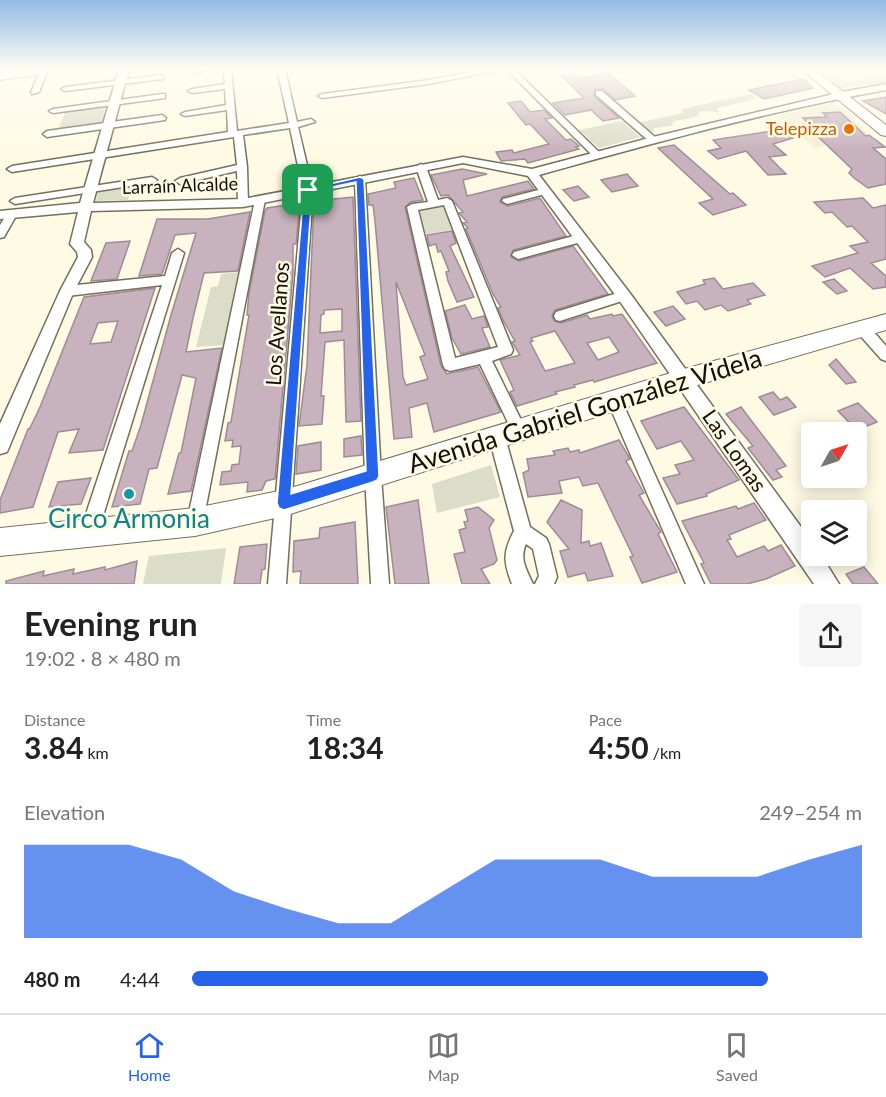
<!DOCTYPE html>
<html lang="en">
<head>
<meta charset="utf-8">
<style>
  :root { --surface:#fff; --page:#f6f6f6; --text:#222; --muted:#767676; --line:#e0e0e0; --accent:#2563eb }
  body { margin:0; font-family:Lato,sans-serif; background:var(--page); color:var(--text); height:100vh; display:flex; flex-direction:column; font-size:22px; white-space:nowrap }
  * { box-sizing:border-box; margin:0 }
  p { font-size:20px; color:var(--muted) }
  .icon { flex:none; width:33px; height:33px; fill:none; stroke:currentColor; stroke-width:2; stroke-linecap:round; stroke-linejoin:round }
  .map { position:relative; height:584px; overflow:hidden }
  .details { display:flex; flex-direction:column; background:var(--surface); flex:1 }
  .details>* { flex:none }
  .needle { width:39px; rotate:51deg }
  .controls { position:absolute; left:801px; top:422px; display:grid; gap:12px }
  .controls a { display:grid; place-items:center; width:66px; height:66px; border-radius:6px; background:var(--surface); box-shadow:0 3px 15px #0003; font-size:30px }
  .pin { position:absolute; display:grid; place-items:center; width:51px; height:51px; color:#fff; margin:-26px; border-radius:12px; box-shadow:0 3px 9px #0006 }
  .round { display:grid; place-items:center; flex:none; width:63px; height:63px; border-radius:6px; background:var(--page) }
  .summary { display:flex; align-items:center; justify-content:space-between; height:102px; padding:0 24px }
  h1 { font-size:33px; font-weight:700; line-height:45px }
  .figures { display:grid; grid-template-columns:repeat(3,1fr); gap:9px; height:102px; padding:6px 24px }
  .figures div { display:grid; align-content:center }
  .figures b { font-size:30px; font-weight:700 }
  .figures small { font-size:16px; font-weight:400 }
  .figures p { font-size:16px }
  .chart { height:168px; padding:12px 24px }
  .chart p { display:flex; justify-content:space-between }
  .chart svg { width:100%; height:108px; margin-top:6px; fill:var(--accent); opacity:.7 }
  ul { padding:0 24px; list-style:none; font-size:20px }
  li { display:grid; grid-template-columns:96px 72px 1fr; align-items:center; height:45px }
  li i { height:15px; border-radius:8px; background:var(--accent) }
  .dock { display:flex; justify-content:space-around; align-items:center; height:84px; border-top:2px solid var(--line); background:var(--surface); font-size:16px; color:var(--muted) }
  .dock a { display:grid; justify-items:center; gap:3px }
  .dock .selected { color:var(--accent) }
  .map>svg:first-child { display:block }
  .built { fill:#f5efd2 }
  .green { fill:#dbddc9 }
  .building { fill:#c8b2bd; stroke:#9f8b96; stroke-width:1.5; fill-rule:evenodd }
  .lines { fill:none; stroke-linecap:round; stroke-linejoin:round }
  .minor-casing { stroke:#74705d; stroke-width:3 }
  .tertiary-casing { stroke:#74705d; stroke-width:3 }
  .primary-casing { stroke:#74705d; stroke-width:2 }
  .minor { fill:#fff; fill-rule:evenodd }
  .tertiary { fill:#fff; fill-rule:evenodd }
  .primary { fill:#fff; fill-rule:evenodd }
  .route { fill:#2563eb; stroke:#fff; stroke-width:1.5; fill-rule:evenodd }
  .food-dot { fill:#e8710a; stroke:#fefae4; stroke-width:2 }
  .culture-dot { fill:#0f9aa8; stroke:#fefae4; stroke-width:2 }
  .labels { text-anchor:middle; stroke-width:5; stroke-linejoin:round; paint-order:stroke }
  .far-food-label { font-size:18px; fill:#c56008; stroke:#fefae4; text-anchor:end }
  .far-street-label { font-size:18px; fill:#111009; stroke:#fefae4 }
  .street-label { font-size:21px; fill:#111009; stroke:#fefae4 }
  .near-street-label { font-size:26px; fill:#111009; stroke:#fefae4 }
  .near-culture-label { font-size:26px; fill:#0d838f; stroke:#fefae4 }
</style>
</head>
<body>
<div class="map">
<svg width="886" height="584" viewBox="0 0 886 584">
  <rect width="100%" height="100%" fill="#fefae4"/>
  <!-- built -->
  <path class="built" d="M 835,102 L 868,133 L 814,148 L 779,116 Z"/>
  <!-- green -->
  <g class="green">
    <path d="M 822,72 L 830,72 L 845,82 L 886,74 L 886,83 L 841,88 Z"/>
    <path d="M 750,94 L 757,99 L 717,108 L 719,112 L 703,111 L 698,113 L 700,116 L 675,121 L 671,126 L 654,128 L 654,131 L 646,132 L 635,120 L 641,122 L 679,114 L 684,112 L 681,111 L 683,109 L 721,100 L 729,104 L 724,100 Z"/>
    <path d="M 106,105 L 101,125 L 57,131 L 66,111 Z"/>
    <path d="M 622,121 L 640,137 L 599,148 L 579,130 Z"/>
    <path d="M 131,185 L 128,200 L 96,201 L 98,191 Z"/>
    <path d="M 445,205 L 453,230 L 426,234 L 418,209 Z"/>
    <path d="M 240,272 L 225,345 L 196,347 L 211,287 L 218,286 L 221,274 Z"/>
    <path d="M 491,465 L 500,497 L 437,513 L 432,484 Z"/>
    <path d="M 226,548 L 221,584 L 143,584 L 149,556 Z"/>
  </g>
  <!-- building -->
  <g class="building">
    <path d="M 609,73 L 635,96 L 615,100 L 603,89 L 594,89 L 595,97 L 619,118 L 603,121 L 591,110 L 565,115 L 553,103 L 584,98 L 562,76 L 576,74 L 581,78 Z"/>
    <path d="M 803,79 L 813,88 L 764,99 L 749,90 Z"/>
    <path d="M 886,97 L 886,114 L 863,101 Z"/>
    <path d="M 521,101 L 530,112 L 544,110 L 552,118 L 545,119 L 566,140 L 571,139 L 579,146 L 576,147 L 579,149 L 528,163 L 525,159 L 501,161 L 496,152 L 512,150 L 514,153 L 549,144 L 530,124 L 526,125 L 508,103 Z"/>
    <path d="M 840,112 L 866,136 L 869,135 L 885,147 L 873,148 L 886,159 L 886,184 L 868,188 L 854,178 L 849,173 L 852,169 L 811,130 L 815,130 L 803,118 L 827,117 L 823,113 Z"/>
    <path d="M 772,131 L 775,133 L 782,131 L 793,138 L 773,144 L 786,155 L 769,157 L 786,174 L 768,175 L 746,151 L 718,159 L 708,151 L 721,148 L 713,140 Z"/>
    <path d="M 674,145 L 730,194 L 733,193 L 746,205 L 713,215 L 699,203 L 713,199 L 658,148 Z"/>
    <path d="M 462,169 L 487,174 L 463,180 L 467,196 L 528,181 L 534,189 L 502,197 L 500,202 L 508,206 L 540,198 L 566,236 L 513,250 L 511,257 L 519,261 L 573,246 L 608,294 L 555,310 L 552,315 L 554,321 L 561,323 L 587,315 L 590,319 L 612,314 L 613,316 L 622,314 L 657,363 L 594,382 L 593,380 L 574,385 L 575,387 L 555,392 L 557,394 L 517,406 L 510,392 L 514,390 L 500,360 L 520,355 L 512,342 L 515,341 L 504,322 L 498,308 L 501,307 L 493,294 L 466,229 L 468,228 L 463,223 L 467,222 L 459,213 L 463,212 L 448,195 L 441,196 L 431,175 ZM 555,331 L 575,363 L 545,371 L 530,342 L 533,341 L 531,338 ZM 609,337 L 619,352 L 598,360 L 587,343 Z"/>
    <path d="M 627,174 L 638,186 L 612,192 L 601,180 Z"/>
    <path d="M 414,178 L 423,200 L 411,202 L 405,207 L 441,366 L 447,374 L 478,367 L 501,412 L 434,432 L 427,403 L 409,408 L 412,437 L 394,439 L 375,221 L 373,205 L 369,205 L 368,194 L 396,188 L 394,182 ZM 396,282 L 425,355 L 420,357 L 428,379 L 406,385 L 403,377 Z"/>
    <path d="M 578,186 L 589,197 L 574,201 L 563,190 Z"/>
    <path d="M 353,197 L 361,421 L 346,422 L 344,340 L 325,342 L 321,396 L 324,396 L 322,424 L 299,426 L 307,365 L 314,201 ZM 342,309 L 342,331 L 320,333 L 321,315 L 324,314 L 324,310 Z"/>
    <path d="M 863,198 L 873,208 L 886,205 L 886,259 L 871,263 L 886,276 L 886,287 L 873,289 L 850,268 L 825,277 L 812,266 L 858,253 L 850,246 L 868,242 L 852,226 L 847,227 L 832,212 L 825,213 L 814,202 Z"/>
    <path d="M 300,203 L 296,244 L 293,244 L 293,273 L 275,479 L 266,481 L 262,490 L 247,492 L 248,482 L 220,485 L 222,472 L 231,471 L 232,465 L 239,464 L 241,446 L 232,447 L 233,440 L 225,441 L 228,423 L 231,422 L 249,315 L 247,315 L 249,293 L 265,211 L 267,208 Z"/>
    <path d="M 250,212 L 238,271 L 204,273 L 193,318 L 186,352 L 222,348 L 191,491 L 168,494 L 179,453 L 181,453 L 196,378 L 182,375 L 157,468 L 149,469 L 140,504 L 112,507 L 129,451 L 132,451 L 141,425 L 171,315 L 196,233 L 175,235 L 162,274 L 139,276 L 157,219 L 208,219 Z"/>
    <path d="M 452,231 L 456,243 L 450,246 L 474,297 L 457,302 L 448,281 L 446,272 L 449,271 L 441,251 L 438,252 L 436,244 L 429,246 L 427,235 Z"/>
    <path d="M 130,241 L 117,279 L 91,281 L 106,243 Z"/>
    <path d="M 714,278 L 723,289 L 753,283 L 765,295 L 747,300 L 751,304 L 728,311 L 721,305 L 705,310 L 697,301 L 686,304 L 677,292 L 705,284 L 703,280 Z"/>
    <path d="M 834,279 L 847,291 L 837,294 L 823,282 Z"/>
    <path d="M 155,288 L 103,450 L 69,453 L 79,429 L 58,432 L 33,507 L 0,513 L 0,500 L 28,429 L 30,428 L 40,407 L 84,297 ZM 118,321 L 111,342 L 90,344 L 98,323 Z"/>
    <path d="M 465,305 L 472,319 L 484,316 L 488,327 L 482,328 L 490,347 L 461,354 L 452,338 L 445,311 Z"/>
    <path d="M 673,306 L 685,319 L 666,326 L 654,312 Z"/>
    <path d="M 836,359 L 856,382 L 846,384 L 829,365 Z"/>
    <path d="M 773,392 L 780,400 L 787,397 L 796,407 L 774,415 L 759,397 Z"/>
    <path d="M 858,403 L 877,422 L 857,430 L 838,411 Z"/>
    <path d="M 684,407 L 739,480 L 706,494 L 707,496 L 677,504 L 663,478 L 680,474 L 675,465 L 694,460 L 681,441 L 657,449 L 641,421 Z"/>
    <path d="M 741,407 L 786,466 L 776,470 L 782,477 L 773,480 L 748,448 L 753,446 L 726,414 Z"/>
    <path d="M 361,436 L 362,455 L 344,457 L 344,439 Z"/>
    <path d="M 619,440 L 630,459 L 626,461 L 644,493 L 639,495 L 661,532 L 658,534 L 677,572 L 642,583 L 630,557 L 633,556 L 598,483 L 583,486 L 579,477 L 559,481 L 562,493 L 528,497 L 523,473 L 529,470 L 527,459 L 555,455 L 553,451 L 568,448 L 570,452 L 579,450 L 580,453 Z"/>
    <path d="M 321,442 L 321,470 L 296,474 L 298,446 Z"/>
    <path d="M 91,478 L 81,504 L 49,507 L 58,482 Z"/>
    <path d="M 418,500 L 429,584 L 395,584 L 386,507 Z"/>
    <path d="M 561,500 L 582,510 L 581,543 L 589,541 L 590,546 L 601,543 L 613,576 L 588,581 L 585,573 L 568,577 L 560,551 L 569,549 L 547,522 Z"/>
    <path d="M 754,503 L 766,520 L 729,535 L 731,539 L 727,540 L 737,557 L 764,546 L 768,551 L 781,545 L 795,566 L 766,579 L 747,584 L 711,584 L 701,564 L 704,563 L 682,521 L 736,506 L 738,509 Z"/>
    <path d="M 478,507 L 494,520 L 489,528 L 497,560 L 494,564 L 481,569 L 490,584 L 462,584 L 454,554 L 465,552 L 459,530 L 466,528 L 464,522 L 468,521 L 465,510 Z"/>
    <path d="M 355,522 L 358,584 L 300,584 L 301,571 L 293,572 L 294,541 L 319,538 L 320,528 Z"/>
    <path d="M 267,544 L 265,569 L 262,570 L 260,584 L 234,584 L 240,547 Z"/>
    <path d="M 137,561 L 134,584 L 6,584 L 6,581 L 44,571 L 43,576 L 74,569 L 73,574 L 105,567 L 105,570 Z"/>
    <path d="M 864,567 L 878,584 L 853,584 L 846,574 Z"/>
  </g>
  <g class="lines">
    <defs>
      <g id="minor">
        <path d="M 41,69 L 48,70 L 39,92 L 32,94 L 31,92 Z"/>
        <path d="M 190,69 L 214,69 L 193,73 L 189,71 Z"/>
        <path d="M 223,69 L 231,69 L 237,131 L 289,123 L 277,69 L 285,69 L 297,122 L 311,119 L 315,122 L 298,127 L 313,190 L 286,584 L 268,584 L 303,190 L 290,128 L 243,135 L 247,167 L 248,203 L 243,206 L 238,203 L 237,171 L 180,184 L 175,181 L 180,178 L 237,165 L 234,137 L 12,172 L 7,169 L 12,166 L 228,132 L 227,110 L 185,116 L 181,114 L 185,112 L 226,105 L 225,89 L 192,93 L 188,91 L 192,89 L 225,84 Z"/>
        <path d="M 488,69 L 504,69 L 429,84 L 322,98 L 318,96 L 322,94 L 429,80 Z"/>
        <path d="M 506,69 L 514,69 L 600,153 L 600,157 L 594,157 Z"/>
        <path d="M 160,75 L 164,77 L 163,79 L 65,91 L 61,89 L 65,87 Z"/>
        <path d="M 596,91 L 602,91 L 656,138 L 656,142 L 650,142 L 596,95 Z"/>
        <path d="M 162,94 L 165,94 L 165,98 L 53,113 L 49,111 L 53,109 Z"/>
        <path d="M 162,115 L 166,118 L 165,120 L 47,137 L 43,134 L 47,131 Z"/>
        <path d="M 421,164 L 426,167 L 438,200 L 447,198 L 452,201 L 513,350 L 511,354 L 492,361 L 526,430 L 524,435 L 519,437 L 514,435 L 480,364 L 450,371 L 445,369 L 443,365 L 407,207 L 412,204 L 428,202 L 416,167 ZM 444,205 L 498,347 L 455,358 L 418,210 Z"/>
        <path d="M 360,176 L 365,179 L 381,476 L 389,584 L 371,584 L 365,476 L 355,179 Z"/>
        <path d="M 152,177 L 157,180 L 155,182 L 15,204 L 10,201 L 15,198 Z"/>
        <path d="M 546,188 L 549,189 L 549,193 L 507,204 L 502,201 L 503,199 Z"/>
        <path d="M 260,197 L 265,200 L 203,522 L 201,528 L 195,530 L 189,528 L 187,522 L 255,200 Z"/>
        <path d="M 12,211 L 17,214 L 4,237 L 0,238 L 0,225 L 8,212 Z"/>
        <path d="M 581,234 L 586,238 L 585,241 L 518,259 L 512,255 L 514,252 Z"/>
        <path d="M 178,249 L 184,253 L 98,532 L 95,538 L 89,541 L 83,538 L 80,532 L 162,285 L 67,296 L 63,294 L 61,291 L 63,288 L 67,286 L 165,276 L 172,253 Z"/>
        <path d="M 624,291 L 628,293 L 630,296 L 628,299 L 560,321 L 556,320 L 554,316 L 556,312 Z"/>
        <path d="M 862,323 L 867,324 L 886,346 L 886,361 L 881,359 L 857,332 L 856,328 L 857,324 Z"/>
        <path d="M 614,394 L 619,395 L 704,584 L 686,584 L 607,400 L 609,395 Z"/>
        <path d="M 497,430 L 502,432 L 505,437 L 530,527 L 546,538 L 549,544 L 557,577 L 554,584 L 535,584 L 539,576 L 533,549 L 526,544 C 519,559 527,571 533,584 L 512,584 C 503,561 503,552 514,531 L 489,437 L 492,432 Z"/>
      </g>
      <path id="tertiary" d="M 119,69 L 129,69 L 93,203 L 243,199 L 463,157 L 532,169 L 653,137 L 842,92 L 886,84 L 886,90 C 769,111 654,143 539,175 L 629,292 L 812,542 L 812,555 L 821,555 L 839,584 L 814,584 L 619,300 L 528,176 L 463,163 L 243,207 L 91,211 L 84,242 L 91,250 L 92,257 L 74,291 L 7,452 L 0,454 L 0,424 L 60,291 L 78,257 L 77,252 L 70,244 L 78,212 L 0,219 L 0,211 L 80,203 Z"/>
      <g id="primary">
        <path d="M 24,69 L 55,69 L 49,73 L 0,80 L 0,72 Z"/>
        <path d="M 801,69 L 814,69 L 886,125 L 886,136 L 881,135 Z"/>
        <path d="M 886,314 L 886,330 L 684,389 L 284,516 L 195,536 L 0,556 L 0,528 L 195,508 L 284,490 L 684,369 Z"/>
      </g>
    </defs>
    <!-- minor casing -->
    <use href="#minor" class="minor-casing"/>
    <!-- tertiary casing -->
    <use href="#tertiary" class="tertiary-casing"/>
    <!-- primary casing -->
    <use href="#primary" class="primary-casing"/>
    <!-- minor -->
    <use href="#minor" class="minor"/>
    <!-- tertiary -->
    <use href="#tertiary" class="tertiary"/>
    <!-- primary -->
    <use href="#primary" class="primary"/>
  </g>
  <!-- sky -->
  <linearGradient id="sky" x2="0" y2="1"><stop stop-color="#93bae5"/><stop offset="0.46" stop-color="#fffdf3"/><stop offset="1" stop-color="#fffdf3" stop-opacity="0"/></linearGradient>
  <rect width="886" height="151" fill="url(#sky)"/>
  <!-- route -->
  <path class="route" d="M 360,177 L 364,179 L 379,476 L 377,480 L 373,482 L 284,510 L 279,508 L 277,503 L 304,190 ZM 356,182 L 366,471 L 291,494 L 312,191 Z"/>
  <!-- markers -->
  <circle class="food-dot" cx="849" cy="129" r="6"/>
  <circle class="culture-dot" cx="129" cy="494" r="6"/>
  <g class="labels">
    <!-- far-food labels -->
    <g class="far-food-label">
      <text x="837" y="135">Telepizza</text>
    </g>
    <!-- far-street labels -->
    <g class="far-street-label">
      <text transform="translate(180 186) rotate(-2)" y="6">Larraín Alcalde</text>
    </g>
    <!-- street labels -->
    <g class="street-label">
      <text transform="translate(278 324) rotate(-86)" y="7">Los Avellanos</text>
      <text transform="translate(734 451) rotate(55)" y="7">Las Lomas</text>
    </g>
    <!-- near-street labels -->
    <g class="near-street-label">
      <text transform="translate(585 411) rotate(-17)" y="9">Avenida Gabriel González Videla</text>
    </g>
    <!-- near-culture labels -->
    <g class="near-culture-label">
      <text x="129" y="528">Circo Armonia</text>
    </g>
  </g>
</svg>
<div class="controls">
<a><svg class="needle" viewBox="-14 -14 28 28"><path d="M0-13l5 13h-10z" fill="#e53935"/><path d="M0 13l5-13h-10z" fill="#767676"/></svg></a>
<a><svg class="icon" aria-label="layers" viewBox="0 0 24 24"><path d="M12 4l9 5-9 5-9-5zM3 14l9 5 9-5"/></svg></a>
</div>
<div class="pin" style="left:308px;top:190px;background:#1e9e55"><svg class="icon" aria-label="arrive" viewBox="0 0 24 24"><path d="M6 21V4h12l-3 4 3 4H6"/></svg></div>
</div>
<section class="details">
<div class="summary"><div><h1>Evening run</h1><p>19:02 · 8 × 480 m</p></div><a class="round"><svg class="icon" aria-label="share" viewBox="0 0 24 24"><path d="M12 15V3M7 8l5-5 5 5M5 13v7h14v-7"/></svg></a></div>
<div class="figures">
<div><p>Distance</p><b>3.84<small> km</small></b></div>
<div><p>Time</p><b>18:34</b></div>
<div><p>Pace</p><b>4:50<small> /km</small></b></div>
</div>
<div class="chart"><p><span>Elevation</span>249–254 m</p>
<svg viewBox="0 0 160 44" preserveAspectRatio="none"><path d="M0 44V6L10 6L20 6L30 12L40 25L50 32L60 38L70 38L80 25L90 12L100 12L110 12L120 19L130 19L140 19L150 12L160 6V44z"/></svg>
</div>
<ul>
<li><b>480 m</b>4:44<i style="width:86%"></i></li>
</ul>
</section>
<nav class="dock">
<a class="selected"><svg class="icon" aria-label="home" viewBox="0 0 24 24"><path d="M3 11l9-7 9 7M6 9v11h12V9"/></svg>Home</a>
<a><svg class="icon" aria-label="map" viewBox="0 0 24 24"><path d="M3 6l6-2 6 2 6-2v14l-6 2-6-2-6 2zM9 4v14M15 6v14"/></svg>Map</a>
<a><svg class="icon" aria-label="saved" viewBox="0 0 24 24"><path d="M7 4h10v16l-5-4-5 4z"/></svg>Saved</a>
</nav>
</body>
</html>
